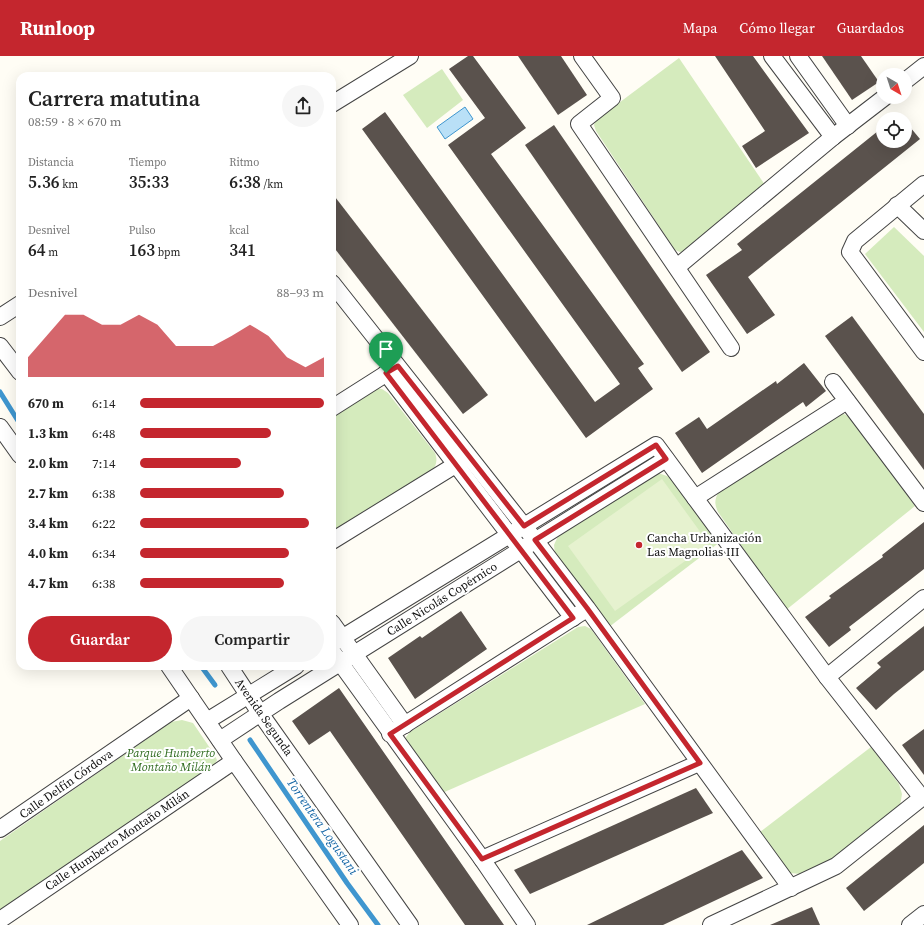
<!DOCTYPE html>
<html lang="es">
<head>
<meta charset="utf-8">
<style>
  :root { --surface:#fff; --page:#f6f6f6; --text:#222; --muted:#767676; --accent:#c4262e }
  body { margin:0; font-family:"Source Serif 4",serif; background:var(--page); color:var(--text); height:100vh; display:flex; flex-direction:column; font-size:15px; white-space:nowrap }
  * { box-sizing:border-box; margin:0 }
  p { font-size:13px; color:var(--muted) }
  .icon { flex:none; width:22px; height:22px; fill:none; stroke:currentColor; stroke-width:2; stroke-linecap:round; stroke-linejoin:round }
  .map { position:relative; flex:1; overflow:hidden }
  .side { position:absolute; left:16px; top:16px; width:320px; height:598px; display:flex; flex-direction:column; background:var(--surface); border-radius:12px; box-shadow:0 4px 16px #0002 }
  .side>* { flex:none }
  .needle { width:26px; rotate:141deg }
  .tools { position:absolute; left:876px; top:12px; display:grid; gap:8px }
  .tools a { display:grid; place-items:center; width:36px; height:36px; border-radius:50%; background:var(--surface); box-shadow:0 4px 16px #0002; font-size:20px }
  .pin { position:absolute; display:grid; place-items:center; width:34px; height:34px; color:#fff; margin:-41px -17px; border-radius:50% 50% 50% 0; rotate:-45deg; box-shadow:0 0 4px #0007 }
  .pin .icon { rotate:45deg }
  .round { display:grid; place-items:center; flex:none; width:42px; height:42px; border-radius:21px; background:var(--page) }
  .headline { display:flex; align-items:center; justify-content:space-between; height:68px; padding:0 12px }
  h1 { font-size:22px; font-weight:600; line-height:30px }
  .metrics { display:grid; grid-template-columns:repeat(3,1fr); gap:6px; height:68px; padding:4px 12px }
  .metrics div { display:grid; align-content:center }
  .metrics b { font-size:17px; font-weight:600 }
  .metrics small { font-size:11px; font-weight:400 }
  .metrics p { font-size:11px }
  .chart { height:112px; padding:8px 12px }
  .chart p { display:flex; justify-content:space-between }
  .chart svg { width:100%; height:72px; margin-top:4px; fill:var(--accent); opacity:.7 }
  .cta { display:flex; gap:8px; margin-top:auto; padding:8px 12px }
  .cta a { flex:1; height:46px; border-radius:24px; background:var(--accent); color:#fff; font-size:16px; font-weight:600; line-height:46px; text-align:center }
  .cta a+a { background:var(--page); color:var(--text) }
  ul { padding:0 12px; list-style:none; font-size:13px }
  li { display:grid; grid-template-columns:64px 48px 1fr; align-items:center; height:30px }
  li i { height:10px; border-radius:5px; background:var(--accent) }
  header { display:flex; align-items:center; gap:24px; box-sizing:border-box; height:56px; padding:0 20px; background:var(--accent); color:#fff }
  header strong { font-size:19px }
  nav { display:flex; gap:22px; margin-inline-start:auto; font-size:14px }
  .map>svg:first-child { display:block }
  .green { fill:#d5ebbd }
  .pitch { fill:#e6f2cf }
  .water { fill:#b9e0f7; stroke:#3f96cf }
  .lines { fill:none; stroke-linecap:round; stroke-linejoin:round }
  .stream { stroke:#3f96cf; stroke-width:5 }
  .building { fill:#5a524d }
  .minor-casing { stroke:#444; stroke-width:18 }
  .minor { stroke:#fff; stroke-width:16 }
  .route-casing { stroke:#fff; stroke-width:8 }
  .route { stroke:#c4262e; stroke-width:5 }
  .poi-dot { fill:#c4262e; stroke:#fff; stroke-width:1.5 }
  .labels { text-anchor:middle; stroke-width:4; stroke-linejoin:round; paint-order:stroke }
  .poi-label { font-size:12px; fill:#111; stroke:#fff; text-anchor:start }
  .street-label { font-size:12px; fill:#111; stroke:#fff }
  .park-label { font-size:12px; font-style:italic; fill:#2f6b1f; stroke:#fff }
  .water-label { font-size:13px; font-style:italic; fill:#1768a6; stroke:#fff }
</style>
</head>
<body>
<header>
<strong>Runloop</strong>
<nav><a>Mapa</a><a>Cómo llegar</a><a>Guardados</a></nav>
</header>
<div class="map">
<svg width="924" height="869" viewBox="0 0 924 869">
  <rect width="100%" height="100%" fill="#fffdf5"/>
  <!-- green -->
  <g class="green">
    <path d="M 679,2 L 765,129 L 688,195 L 680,196 L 675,194 L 596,75 L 594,69 L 596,64 Z"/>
    <path d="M 442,13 L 463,44 L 427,72 L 403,39 Z"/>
    <path d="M 894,171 L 924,200 L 924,276 L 865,198 Z"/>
    <path d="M 375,332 L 382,333 L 388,337 L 435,397 C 438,405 436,410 431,416 L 332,477 L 332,360 Z"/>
    <path d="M 838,358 L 844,358 L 851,362 L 915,450 L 786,554 L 718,456 C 715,449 714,445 718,437 Z"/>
    <path d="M 658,417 L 667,420 L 675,425 L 720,486 L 609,571 L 555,498 L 554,489 L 558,480 Z"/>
    <path d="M 585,570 L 591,573 L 645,648 L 440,738 L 405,688 L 406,681 L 410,676 L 578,571 Z"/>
    <path d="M 182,664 L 193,667 L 214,698 L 217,704 L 213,712 L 0,858 L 0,785 L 171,666 Z"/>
    <path d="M 871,691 L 899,728 L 902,738 L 900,750 L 834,805 L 801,818 L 790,817 L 760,776 Z"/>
  </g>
  <!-- pitch -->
  <path class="pitch" d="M 662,423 L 709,488 L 615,555 L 568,490 Z"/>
  <!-- water -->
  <path class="water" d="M 465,51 L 473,63 L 445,83 L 437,71 Z"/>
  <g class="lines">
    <!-- stream -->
    <g class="stream">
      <path d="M 0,336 L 20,368"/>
      <path d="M 201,610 L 215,629"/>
      <path d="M 250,684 L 347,827 L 378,869"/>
    </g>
  </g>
  <!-- building -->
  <g class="building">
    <path d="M 468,0 L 473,0 L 526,72 L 491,98 L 644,308 L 638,312 L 653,333 L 586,382 L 362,73 L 385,56 L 595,346 L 620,328 L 448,89 L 485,62 L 449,13 Z"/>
    <path d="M 518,0 L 561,0 L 587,39 L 558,59 Z"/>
    <path d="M 715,0 L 753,0 L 809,77 L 756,112 L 742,90 L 765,75 Z"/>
    <path d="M 822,0 L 861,0 L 879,26 L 852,44 Z"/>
    <path d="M 905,65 L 920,83 L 748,221 L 775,259 L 747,278 L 706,219 L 742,194 L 737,188 L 883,71 L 883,85 L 905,85 Z"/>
    <path d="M 554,69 L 710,296 L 682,316 L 525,89 Z"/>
    <path d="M 332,137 L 488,339 L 463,358 L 332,189 Z"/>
    <path d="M 852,260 L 924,358 L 924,414 L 825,280 Z"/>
    <path d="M 804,307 L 826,335 L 806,351 L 803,346 L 702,417 L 675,377 L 699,361 L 707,373 L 776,325 L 777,328 Z"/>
    <path d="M 924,466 L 924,513 L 910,524 L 849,571 L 851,574 L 829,591 L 805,561 L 831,542 L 829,540 L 883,501 L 882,499 Z"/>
    <path d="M 461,555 L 487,593 L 415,643 L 388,602 L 420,580 L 422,582 Z"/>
    <path d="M 924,570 L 924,614 L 894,638 L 876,654 L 856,632 L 881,611 L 877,607 Z"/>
    <path d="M 339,632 L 504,869 L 465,869 L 330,675 L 309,689 L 292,665 Z"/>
    <path d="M 924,673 L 924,719 L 902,689 Z"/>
    <path d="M 696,732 L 713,757 L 530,838 L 514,814 Z"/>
    <path d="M 924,769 L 924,807 L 864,855 L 846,832 Z"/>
    <path d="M 742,794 L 763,822 L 663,869 L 587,869 Z"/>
    <path d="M 812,851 L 820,869 L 770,869 Z"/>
  </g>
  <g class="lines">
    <defs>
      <g id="minor">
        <path d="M 582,0 L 612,42 L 579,68 L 731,292"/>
        <path d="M 772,0 L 833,81"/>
        <path d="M 798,0 L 848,70"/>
        <path d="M 905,25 L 924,10"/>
        <path d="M 332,48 L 410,0"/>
        <path d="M 924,128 L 855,185 L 850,196 L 924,296"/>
        <path d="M 897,149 L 924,175"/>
        <path d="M 677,211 L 833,81 L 885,41"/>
        <path d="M 332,227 L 535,484 L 587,552 L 791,832"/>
        <path d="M 0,261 L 20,248"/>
        <path d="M 0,290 L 20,316"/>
        <path d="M 386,317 L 573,562"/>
        <path d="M 833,326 L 924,447"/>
        <path d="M 332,352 L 395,312"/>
        <path d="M 0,371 L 20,399"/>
        <path d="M 695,442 L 847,345"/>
        <path d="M 332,485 L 465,403"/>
        <path d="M 332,567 L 405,669"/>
        <path d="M 332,588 L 656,389 L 827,621 L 922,742"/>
        <path d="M 334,598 L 482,803 L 527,869"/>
        <path d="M 169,610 L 234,705 L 350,869"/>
        <path d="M 229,610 L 260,657 L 410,869"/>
        <path d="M 827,621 L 924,542"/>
        <path d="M 207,665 L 296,610"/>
        <path d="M 390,678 L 582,556"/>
        <path d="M 220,684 L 279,645 L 666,403"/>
        <path d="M 0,773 L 191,642"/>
        <path d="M 482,803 L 699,707"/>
        <path d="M 0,864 L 234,705"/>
        <path d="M 711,869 L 836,810 L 924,740"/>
        <path d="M 910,869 L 924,858"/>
      </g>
    </defs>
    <!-- minor casing -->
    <use href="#minor" class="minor-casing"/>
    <!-- minor -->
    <use href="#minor" class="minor"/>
  </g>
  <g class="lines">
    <defs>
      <path id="route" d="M 398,310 L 524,470 L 656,389 L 666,403 L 535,484 L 587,552 L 700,707 L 482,803 L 390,678 L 573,562 L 386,317 Z"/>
    </defs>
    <!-- route casing -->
    <use href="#route" class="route-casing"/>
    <!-- route -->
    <use href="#route" class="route"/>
  </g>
  <!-- markers -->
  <circle class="poi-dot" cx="639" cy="489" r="4"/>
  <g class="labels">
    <!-- poi labels -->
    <g class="poi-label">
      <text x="647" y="486">Cancha Urbanización<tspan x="647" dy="14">Las Magnolias III</tspan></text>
    </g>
    <!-- street labels -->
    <g class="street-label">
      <text transform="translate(442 543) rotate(-32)" y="4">Calle Nicolás Copérnico</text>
      <text transform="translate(264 661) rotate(55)" y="4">Avenida Segunda</text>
      <text transform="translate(66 728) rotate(-35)" y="4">Calle Delfín Córdova</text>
      <text transform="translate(117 784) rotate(-34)" y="4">Calle Humberto Montaño Milán</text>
    </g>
    <!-- park labels -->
    <g class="park-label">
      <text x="171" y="701">Parque Humberto<tspan x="171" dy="14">Montaño Milán</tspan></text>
    </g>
    <!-- water labels -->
    <g class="water-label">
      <text transform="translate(323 770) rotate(55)" y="5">Torrentera Logustani</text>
    </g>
  </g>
</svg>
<div class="tools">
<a><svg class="needle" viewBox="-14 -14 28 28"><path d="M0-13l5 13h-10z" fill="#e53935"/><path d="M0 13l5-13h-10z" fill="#767676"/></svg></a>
<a><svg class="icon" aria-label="locate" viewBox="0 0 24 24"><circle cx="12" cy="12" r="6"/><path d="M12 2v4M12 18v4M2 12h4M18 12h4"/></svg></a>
</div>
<div class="pin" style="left:386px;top:317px;background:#1e9e55"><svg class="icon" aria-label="arrive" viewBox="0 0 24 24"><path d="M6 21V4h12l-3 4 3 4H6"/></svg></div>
<section class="side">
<div class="headline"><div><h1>Carrera matutina</h1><p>08:59 · 8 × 670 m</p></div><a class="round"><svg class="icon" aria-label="share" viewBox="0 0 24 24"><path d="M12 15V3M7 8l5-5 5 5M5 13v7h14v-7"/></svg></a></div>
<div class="metrics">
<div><p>Distancia</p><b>5.36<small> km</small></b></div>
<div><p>Tiempo</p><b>35:33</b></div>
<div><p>Ritmo</p><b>6:38<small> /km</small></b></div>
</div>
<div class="metrics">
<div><p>Desnivel</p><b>64<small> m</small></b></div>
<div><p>Pulso</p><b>163<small> bpm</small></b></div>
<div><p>kcal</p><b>341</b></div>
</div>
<div class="chart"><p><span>Desnivel</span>88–93 m</p>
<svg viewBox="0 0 160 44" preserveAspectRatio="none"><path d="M0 44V32L10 19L20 6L30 6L40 12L50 12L60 6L70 12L80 25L90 25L100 25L110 19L120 12L130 19L140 32L150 38L160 32V44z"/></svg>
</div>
<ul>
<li><b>670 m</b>6:14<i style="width:100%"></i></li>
<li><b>1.3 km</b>6:48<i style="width:71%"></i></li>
<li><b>2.0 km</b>7:14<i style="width:55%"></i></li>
<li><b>2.7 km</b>6:38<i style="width:78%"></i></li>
<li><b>3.4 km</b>6:22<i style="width:92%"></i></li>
<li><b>4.0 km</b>6:34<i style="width:81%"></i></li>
<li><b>4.7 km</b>6:38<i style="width:78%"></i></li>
</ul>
<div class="cta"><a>Guardar</a><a>Compartir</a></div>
</section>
</div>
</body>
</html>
